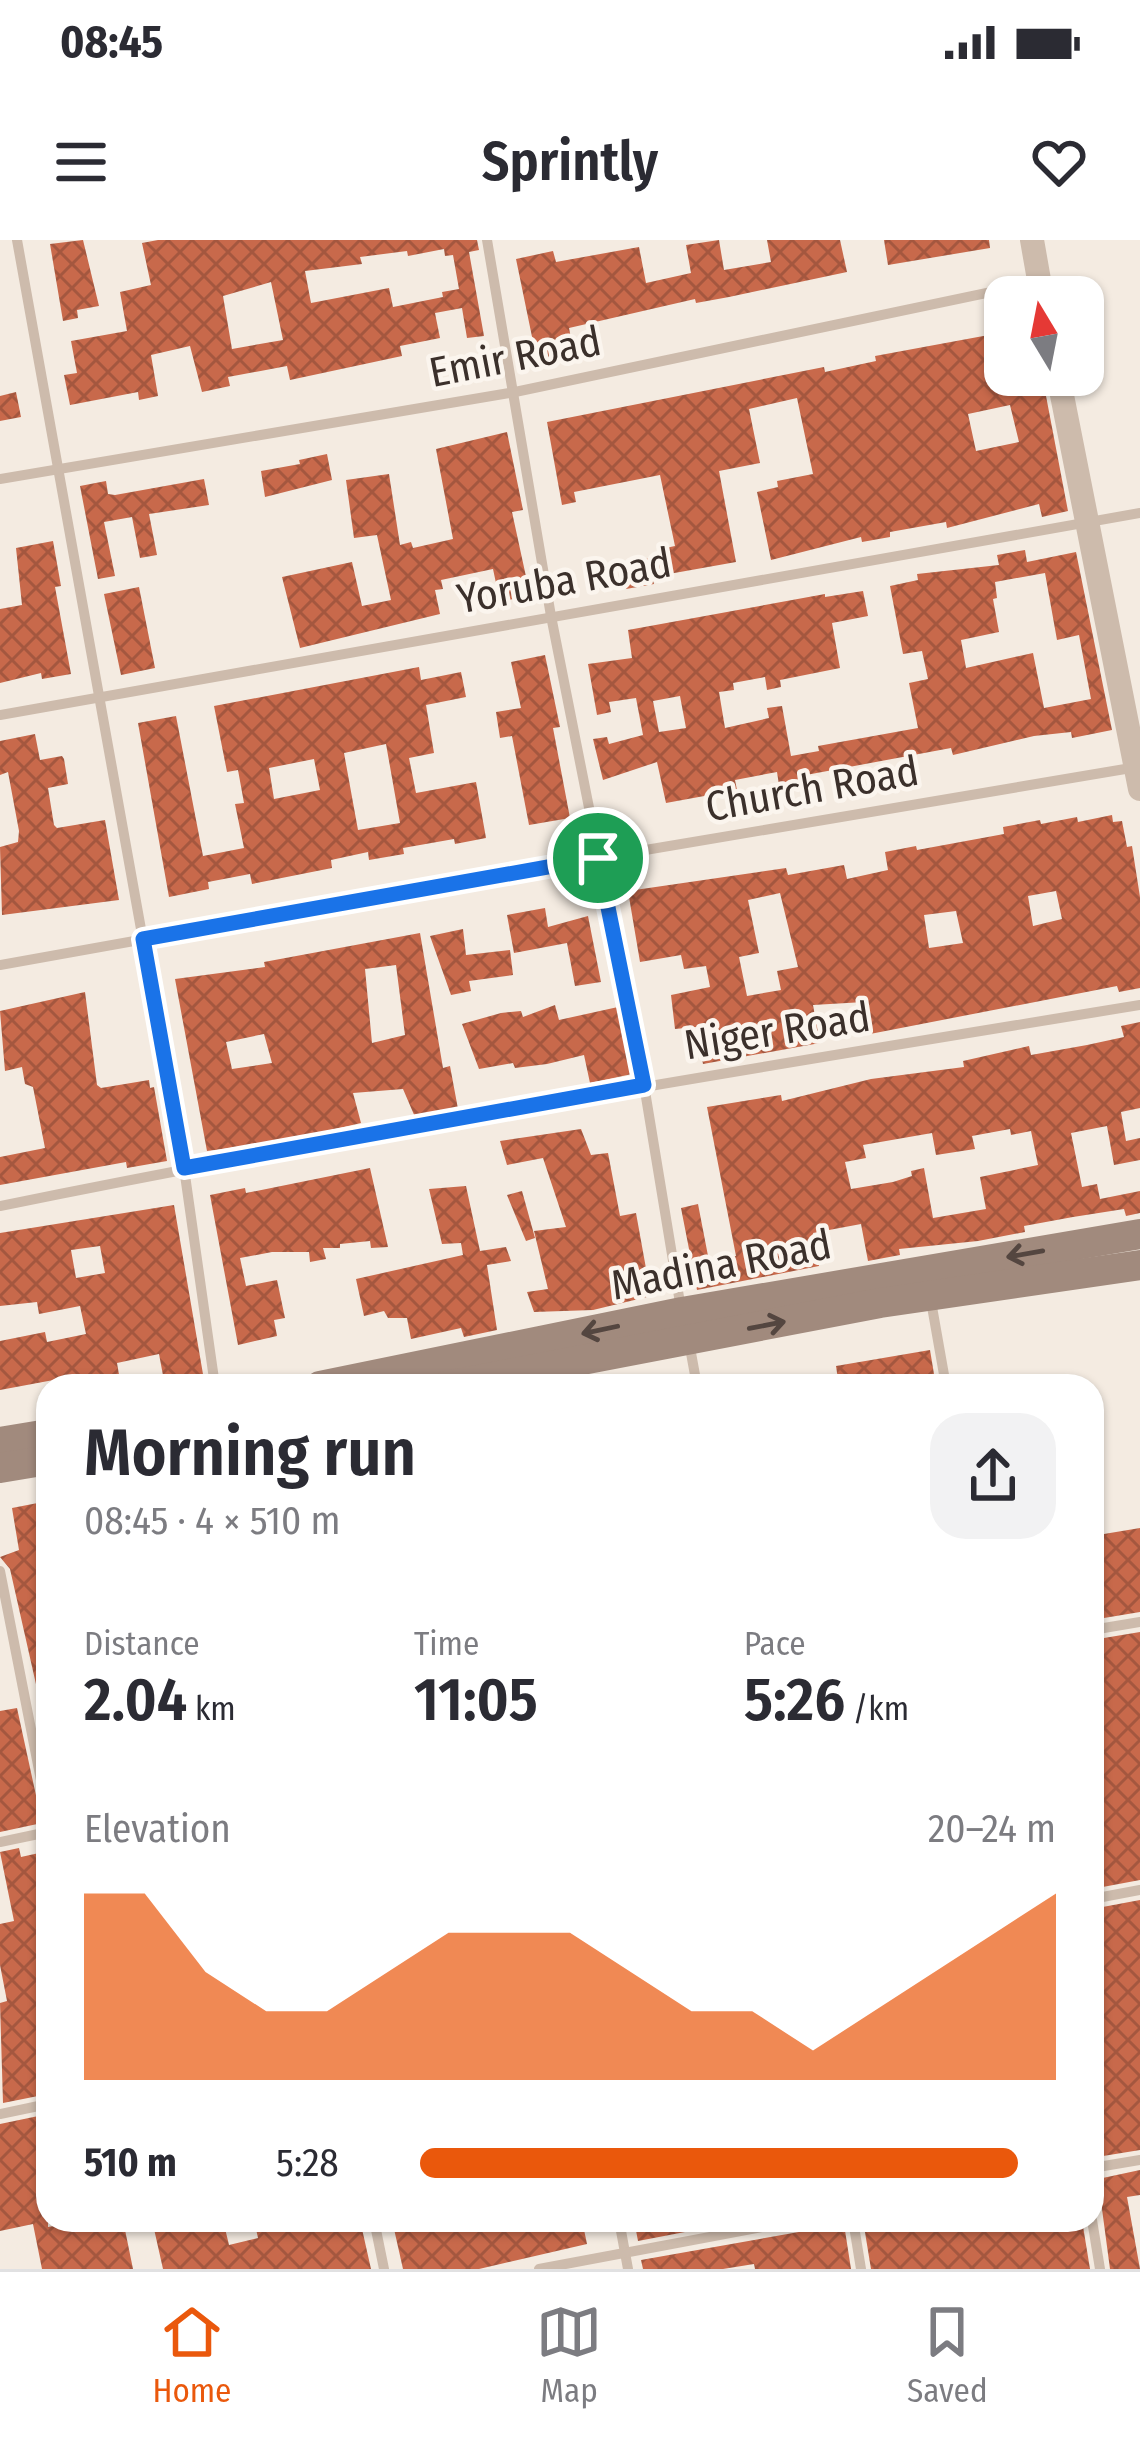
<!DOCTYPE html>
<html lang="en">
<head>
<meta charset="utf-8">
<style>
  :root { --surface:#fff; --page:#f2f2f3; --text:#2b2b33; --muted:#7c7c81; --line:#e1e1e2; --accent:#ea580c }
  body { margin:0; font-family:"Fira Sans Condensed",sans-serif; background:var(--page); color:var(--text); height:100vh; display:flex; flex-direction:column; font-size:45px; white-space:nowrap }
  * { box-sizing:border-box; margin:0 }
  p { font-size:39px; color:var(--muted) }
  .icon { flex:none; width:66px; height:66px; fill:none; stroke:currentColor; stroke-width:2; stroke-linecap:round; stroke-linejoin:round }
  .map { position:relative; flex:1; overflow:hidden }
  .drawer { position:absolute; left:36px; top:1134px; width:1068px; height:858px; display:flex; flex-direction:column; background:var(--surface); border-radius:36px; box-shadow:0 3px 9px #0004 }
  .drawer>* { flex:none }
  .needle { width:78px; rotate:350deg }
  .buttons { position:absolute; left:984px; top:36px; display:grid; gap:24px }
  .buttons a { display:grid; place-items:center; width:120px; height:120px; border-radius:24px; background:var(--surface); box-shadow:0 3px 9px #0004; font-size:60px }
  .pin { position:absolute; display:grid; place-items:center; width:102px; height:102px; color:#fff; margin:-51px; border:6px solid #fff; border-radius:50%; box-shadow:0 3px 12px #0007 }
  .round { display:grid; place-items:center; flex:none; width:126px; height:126px; border-radius:36px; background:var(--page) }
  .summary { display:flex; align-items:center; justify-content:space-between; height:204px; padding:0 48px }
  h1 { font-size:66px; font-weight:600; line-height:90px }
  .metrics { display:grid; grid-template-columns:repeat(3,1fr); gap:18px; height:204px; padding:12px 48px }
  .metrics div { display:grid; align-content:center }
  .metrics b { font-size:60px; font-weight:600 }
  .metrics small { font-size:33px; font-weight:400 }
  .metrics p { font-size:33px }
  .chart { height:336px; padding:24px 48px }
  .chart p { display:flex; justify-content:space-between }
  .chart svg { width:100%; height:216px; margin-top:12px; fill:var(--accent); opacity:.7 }
  ul { padding:0 48px; list-style:none; font-size:39px }
  li { display:grid; grid-template-columns:192px 144px 1fr; align-items:center; height:90px }
  li i { height:30px; border-radius:15px; background:var(--accent) }
  .status { display:flex; justify-content:space-between; align-items:center; height:84px; padding:0 60px; background:var(--surface); direction:ltr }
  .status svg { height:33px; fill:currentColor }
  header { display:flex; justify-content:space-between; align-items:center; height:156px; padding:0 48px; background:var(--surface); font-size:54px; font-weight:600 }
  .dock { display:flex; justify-content:space-around; align-items:center; height:168px; border-top:3px solid var(--line); background:var(--surface); font-size:33px; color:var(--muted) }
  .dock a { display:grid; justify-items:center; gap:6px }
  .dock .active { color:var(--accent) }
  .map>svg:first-child { display:block }
  .building { fill:url(#building-cross-hatch); fill-rule:evenodd }
  .lines { fill:none; stroke-linecap:round; stroke-linejoin:round }
  .service { stroke:#cdbbac; stroke-width:10 }
  .tertiary { stroke:#cdbbac; stroke-width:24 }
  .secondary { stroke:#a18a7d; stroke-width:30 }
  .oneway { stroke:#544640 }
  .route-casing { stroke:#fff; stroke-width:24 }
  .route { stroke:#1a73e8; stroke-width:15 }
  .labels { text-anchor:middle; stroke-width:9; stroke-linejoin:round; paint-order:stroke }
  .street-label { font-size:42px; fill:#3b302b; stroke:#fbf5ee }
</style>
</head>
<body>
<div class="status"><b>08:45</b><svg viewBox="0 0 49 12"><path d="M0 12V9h3v3zM5 12V6h3v6zM10 12V3h3v9zM15 12V0h3v12zM26 1h20v11H26zM47 4h2v5h-2z"/></svg></div>
<header><svg class="icon" aria-label="menu" viewBox="0 0 24 24"><path d="M4 6h16M4 12h16M4 18h16"/></svg>Sprintly<svg class="icon" aria-label="heart" viewBox="0 0 24 24"><path d="M12 20l-8-8c-3-5 5-10 8-4 3-6 11-1 8 4z"/></svg></header>
<div class="map">
<svg width="1140" height="2029" viewBox="0 0 1140 2029">
  <defs>
    <pattern id="building-cross-hatch" width="8" height="8" patternUnits="userSpaceOnUse" patternTransform="scale(3)"><rect width="8" height="8" fill="#c8694b"/><path d="M0 0l8 8M0 8l8-8" fill="none" stroke="#a4573f"/></pattern>
  </defs>
  <rect width="100%" height="100%" fill="#f4ebe1"/>
  <!-- building -->
  <g class="building">
    <path d="M 83,0 L 99,66 L 77,70 L 78,78 L 63,81 L 50,4 Z"/>
    <path d="M 158,0 L 477,0 L 479,10 L 469,12 L 484,96 L 467,98 L 462,68 L 435,73 L 440,98 L 400,106 L 402,116 L 290,140 L 287,126 L 228,137 L 230,146 L 202,152 L 190,106 L 151,115 L 158,156 L 139,160 L 138,152 L 70,165 L 64,135 L 77,133 L 71,101 L 127,91 L 120,52 L 151,45 L 142,3 ZM 444,9 L 445,16 L 453,15 L 459,49 L 442,52 L 443,57 L 393,67 L 389,48 L 311,63 L 305,31 L 362,24 L 360,17 L 407,11 L 408,16 ZM 271,42 L 283,100 L 232,109 L 223,56 Z"/>
    <path d="M 719,0 L 724,30 L 771,22 L 767,0 L 840,0 L 847,32 L 729,57 L 696,63 L 695,59 L 569,88 L 574,113 L 537,121 L 516,19 L 553,11 L 556,22 L 639,7 L 646,43 L 691,33 L 686,5 Z"/>
    <path d="M 884,0 L 989,0 L 990,8 L 888,25 Z"/>
    <path d="M 1005,92 L 1005,135 L 1042,135 L 1068,271 L 1042,277 L 1039,264 L 947,288 L 946,282 L 890,292 L 890,297 L 862,302 L 861,297 L 771,320 L 757,252 L 778,247 L 777,241 L 813,234 L 797,158 L 749,169 L 760,223 L 719,231 L 736,322 L 652,337 L 654,344 L 626,349 L 621,323 L 663,316 L 661,309 L 675,306 L 660,235 L 574,252 L 576,262 L 562,265 L 547,182 L 824,127 L 825,132 L 876,121 L 875,116 ZM 1010,165 L 1019,202 L 976,211 L 968,174 Z"/>
    <path d="M 16,152 L 21,177 L 0,181 L 0,156 Z"/>
    <path d="M 507,192 L 523,270 L 512,272 L 530,355 L 500,362 L 493,329 L 441,340 L 443,349 L 435,350 L 440,374 L 300,408 L 282,337 L 352,322 L 362,366 L 391,360 L 377,295 L 354,298 L 346,240 L 389,234 L 400,305 L 411,302 L 413,308 L 453,299 L 436,209 Z"/>
    <path d="M 327,214 L 332,240 L 265,257 L 261,231 L 300,224 L 299,220 Z"/>
    <path d="M 204,239 L 209,265 L 149,274 L 157,315 L 140,318 L 132,277 L 104,282 L 115,336 L 98,339 L 80,246 L 106,241 L 108,254 L 115,255 Z"/>
    <path d="M 53,301 L 61,346 L 55,347 L 71,434 L 42,439 L 41,433 L 0,443 L 0,369 L 22,365 L 16,308 Z"/>
    <path d="M 1025,310 L 1027,322 L 1076,312 L 1112,490 L 1072,498 L 1071,492 L 1034,496 L 953,515 L 951,508 L 806,535 L 807,540 L 779,545 L 777,532 L 735,540 L 737,550 L 666,563 L 657,522 L 603,540 L 593,499 L 607,497 L 609,504 L 643,495 L 636,458 L 609,462 L 611,472 L 597,475 L 588,424 L 632,418 L 628,390 L 825,354 L 825,357 L 863,351 L 868,376 L 832,383 L 840,428 L 780,440 L 781,447 L 767,450 L 765,437 L 733,443 L 734,450 L 719,452 L 725,488 L 769,478 L 767,468 L 782,466 L 791,516 L 819,511 L 818,506 L 918,488 L 909,443 L 928,439 L 922,411 L 903,414 L 890,346 L 918,340 L 917,334 L 999,325 L 997,315 ZM 1045,333 L 1057,400 L 1079,395 L 1091,459 L 1044,468 L 1033,413 L 966,428 L 961,400 L 999,392 L 993,359 L 997,358 L 995,342 ZM 680,456 L 686,488 L 659,492 L 653,461 Z"/>
    <path d="M 139,347 L 155,428 L 121,435 L 104,354 Z"/>
    <path d="M 545,415 L 560,487 L 553,488 L 570,578 L 529,585 L 512,496 L 500,498 L 496,472 L 521,468 L 511,422 Z"/>
    <path d="M 419,427 L 421,440 L 461,432 L 466,457 L 426,465 L 434,513 L 409,518 L 416,553 L 476,542 L 486,598 L 455,604 L 454,599 L 403,608 L 404,614 L 369,620 L 368,612 L 331,620 L 332,628 L 252,644 L 250,634 L 208,642 L 209,649 L 169,657 L 138,483 L 176,476 L 203,616 L 244,608 L 235,564 L 244,563 L 238,530 L 227,532 L 214,466 ZM 386,504 L 400,583 L 358,590 L 344,513 ZM 314,519 L 320,550 L 274,559 L 269,528 Z"/>
    <path d="M 35,494 L 40,520 L 62,516 L 64,519 L 68,544 L 48,548 L 54,585 L 57,588 L 105,580 L 119,660 L 2,675 L 0,607 L 18,602 L 19,591 L 8,532 L 0,535 L 0,501 Z"/>
    <path d="M 1112,575 L 1113,582 L 1122,581 L 1127,607 L 1132,606 L 1140,657 L 1140,748 L 1119,752 L 1117,746 L 870,794 L 864,762 L 813,765 L 820,803 L 703,824 L 696,787 L 675,789 L 671,755 L 710,747 L 706,726 L 684,729 L 681,715 L 640,722 L 628,651 L 786,628 L 788,635 L 844,625 L 847,639 L 888,630 L 885,612 L 916,606 L 917,610 L 1004,594 L 1003,587 L 1040,580 L 1041,584 L 1077,577 L 1078,582 ZM 1056,651 L 1062,679 L 1033,686 L 1028,656 ZM 780,653 L 798,727 L 777,731 L 781,750 L 747,756 L 739,717 L 759,713 L 748,660 ZM 956,671 L 963,703 L 929,708 L 924,675 Z"/>
    <path d="M 545,668 L 548,687 L 588,676 L 601,742 L 575,746 L 567,703 L 514,713 L 507,675 Z"/>
    <path d="M 463,689 L 466,715 L 510,710 L 513,735 L 469,741 L 471,751 L 451,755 L 430,696 Z"/>
    <path d="M 420,693 L 443,828 L 450,826 L 458,869 L 415,877 L 403,849 L 353,853 L 361,883 L 283,901 L 207,911 L 175,739 L 265,727 L 264,722 ZM 396,725 L 405,795 L 372,803 L 365,729 ZM 264,794 L 272,823 L 232,829 L 226,802 Z"/>
    <path d="M 85,752 L 97,845 L 101,848 L 149,840 L 150,848 L 154,847 L 167,921 L 127,928 L 126,922 L 0,945 L 0,917 L 45,908 L 33,847 L 25,844 L 22,827 L 5,831 L 0,771 Z"/>
    <path d="M 555,765 L 559,780 L 618,767 L 632,834 L 590,843 L 584,815 L 547,824 L 515,828 L 513,823 L 479,829 L 462,784 L 501,773 L 521,771 L 523,777 Z"/>
    <path d="M 1140,782 L 1140,868 L 1121,872 L 1126,901 L 1140,898 L 1140,920 L 1114,925 L 1107,886 L 1071,893 L 1082,947 L 1097,944 L 1100,959 L 1140,951 L 1140,973 L 1126,976 L 1124,969 L 1073,977 L 1024,986 L 1025,992 L 978,1001 L 899,1009 L 900,1015 L 868,1021 L 861,984 L 813,993 L 819,1026 L 697,1050 L 681,968 L 698,964 L 709,1021 L 736,1016 L 707,867 L 781,855 L 782,861 L 871,839 L 964,827 L 963,821 L 1029,806 L 1031,815 L 1087,805 L 1124,797 L 1121,786 ZM 1010,889 L 1011,895 L 1031,891 L 1038,925 L 980,937 L 986,969 L 933,978 L 924,928 L 911,931 L 912,936 L 893,942 L 851,949 L 845,922 L 866,918 L 863,905 L 932,893 L 936,915 L 975,909 L 972,896 Z"/>
    <path d="M 581,889 L 591,915 L 608,913 L 620,976 L 636,973 L 651,1056 L 593,1070 L 534,1072 L 527,1052 L 548,1049 L 534,991 L 566,987 L 543,918 L 507,925 L 500,901 Z"/>
    <path d="M 370,928 L 388,1007 L 371,1008 L 370,1001 L 340,1004 L 340,1008 L 323,1008 L 326,1019 L 310,1022 L 309,1012 L 272,1012 L 240,1018 L 246,1046 L 277,1040 L 285,1078 L 274,1080 L 277,1096 L 238,1105 L 210,955 L 245,948 L 246,953 Z"/>
    <path d="M 466,946 L 480,1011 L 506,1007 L 511,1021 L 487,1025 L 497,1090 L 464,1097 L 461,1088 L 411,1099 L 407,1078 L 388,1078 L 384,1071 L 364,1076 L 356,1039 L 463,1015 L 461,1003 L 442,1004 L 429,949 Z"/>
    <path d="M 522,951 L 535,998 L 526,1001 L 507,955 Z"/>
    <path d="M 174,965 L 204,1140 L 165,1146 L 159,1114 L 117,1123 L 121,1146 L 77,1146 L 75,1136 L 0,1150 L 0,1101 L 45,1092 L 47,1102 L 86,1094 L 80,1066 L 39,1074 L 37,1062 L 0,1066 L 0,993 ZM 100,1006 L 105,1033 L 76,1038 L 71,1010 Z"/>
    <path d="M 930,1110 L 936,1146 L 839,1146 L 836,1126 Z"/>
    <path d="M 48,1261 L 48,1461 L 40,1462 L 10,1329 L 0,1317 L 19,1310 L 12,1268 Z"/>
    <path d="M 1140,1288 L 1140,1372 L 1092,1380 L 1092,1296 Z"/>
    <path d="M 1140,1392 L 1140,1640 L 1092,1649 L 1092,1400 Z"/>
    <path d="M 48,1462 L 48,1525 L 36,1464 Z"/>
    <path d="M 17,1468 L 42,1583 L 0,1592 L 0,1471 Z"/>
    <path d="M 19,1608 L 21,1617 L 48,1611 L 48,1854 L 3,1863 L 0,1763 L 7,1761 L 0,1725 L 0,1684 L 14,1681 L 0,1612 Z"/>
    <path d="M 1140,1660 L 1140,1910 L 1097,1917 L 1092,1891 L 1092,1669 Z"/>
    <path d="M 48,1874 L 48,1987 L 85,1980 L 123,1980 L 133,2029 L 42,2029 L 33,1984 L 0,1991 L 0,1884 Z"/>
    <path d="M 1140,1930 L 1140,1955 L 1127,1957 L 1140,2029 L 1110,2029 L 1098,1939 Z"/>
    <path d="M 152,1980 L 223,1980 L 229,2005 L 258,1998 L 254,1980 L 360,1980 L 371,2029 L 163,2029 Z"/>
    <path d="M 392,1980 L 582,1980 L 587,2004 L 479,2029 L 403,2029 Z"/>
    <path d="M 634,1980 L 656,1980 L 658,1988 L 688,1980 L 732,1983 L 638,2001 Z"/>
    <path d="M 863,1980 L 1082,1980 L 1090,2029 L 871,2029 Z"/>
    <path d="M 844,1984 L 851,2029 L 755,2029 L 754,2024 L 723,2029 L 643,2029 L 641,2020 Z"/>
  </g>
  <g class="lines">
    <!-- service -->
    <g class="service">
      <path d="M 17,0 L 184,928 L 215,1146"/>
      <path d="M 487,0 L 551,376 L 644,845 L 681,1069"/>
      <path d="M 0,239 L 515,152 L 1039,42"/>
      <path d="M 0,475 L 1140,273"/>
      <path d="M 0,725 L 598,618 L 1137,527"/>
      <path d="M 0,966 C 378,889 759,827 1140,765"/>
      <path d="M 931,1061 L 946,1146"/>
      <path d="M 689,1102 L 697,1146"/>
      <path d="M 0,1331 L 48,1576"/>
      <path d="M 1092,1390 L 1140,1382"/>
      <path d="M 0,1602 L 48,1592"/>
      <path d="M 1092,1659 L 1140,1650"/>
      <path d="M 0,1874 L 48,1864"/>
      <path d="M 1092,1928 L 1140,1920"/>
      <path d="M 374,1980 L 384,2029"/>
      <path d="M 619,1980 L 628,2029"/>
      <path d="M 853,1980 L 861,2029"/>
      <path d="M 1092,1980 L 1100,2029"/>
      <path d="M 539,2029 L 800,1980"/>
    </g>
    <!-- tertiary -->
    <g class="tertiary">
      <path d="M 1032,0 L 1042,57"/>
      <path d="M 1058,135 L 1140,549"/>
    </g>
    <!-- secondary -->
    <g class="secondary">
      <path d="M 320,1146 L 682,1072 L 1140,994"/>
      <path d="M 446,1146 L 880,1063 L 1140,1025"/>
      <path d="M 0,1202 L 48,1194"/>
      <path d="M 0,1228 L 48,1220"/>
    </g>
  </g>
  <!-- one-way arrows -->
  <defs><path id="oneway-shaft" d="M-6 0H5M1.5-3L5.5 0L1.5 3" fill="none" stroke-width="1.6" stroke-linecap="round" stroke-linejoin="round" transform="scale(3)"/></defs>
  <g class="oneway">
    <use href="#oneway-shaft" transform="translate(1025 1014) rotate(170)"/>
    <use href="#oneway-shaft" transform="translate(767 1085) rotate(-11)"/>
    <use href="#oneway-shaft" transform="translate(600 1090) rotate(168)"/>
  </g>
  <g class="lines">
    <defs>
      <path id="route" d="M 598,618 L 644,845 L 184,928 L 143,699 Z"/>
    </defs>
    <!-- route casing -->
    <use href="#route" class="route-casing"/>
    <!-- route -->
    <use href="#route" class="route"/>
  </g>
  <g class="labels">
    <!-- street labels -->
    <g class="street-label">
      <text transform="translate(515 116) rotate(-11)" y="15">Emir Road</text>
      <text transform="translate(564 340) rotate(-10)" y="15">Yoruba Road</text>
      <text transform="translate(812 548) rotate(-10)" y="15">Church Road</text>
      <text transform="translate(777 790) rotate(-9)" y="15">Niger Road</text>
      <text transform="translate(721 1024) rotate(-11)" y="15">Madina Road</text>
    </g>
  </g>
</svg>
<div class="buttons">
<a><svg class="needle" viewBox="-14 -14 28 28"><path d="M0-13l5 13h-10z" fill="#e53935"/><path d="M0 13l5-13h-10z" fill="#7c7c81"/></svg></a>
</div>
<div class="pin" style="left:598px;top:618px;background:#1e9e55"><svg class="icon" aria-label="arrive" viewBox="0 0 24 24"><path d="M6 21V4h12l-3 4 3 4H6"/></svg></div>
<section class="drawer">
<div class="summary"><div><h1>Morning run</h1><p>08:45 · 4 × 510 m</p></div><a class="round"><svg class="icon" aria-label="share" viewBox="0 0 24 24"><path d="M12 15V3M7 8l5-5 5 5M5 13v7h14v-7"/></svg></a></div>
<div class="metrics">
<div><p>Distance</p><b>2.04<small> km</small></b></div>
<div><p>Time</p><b>11:05</b></div>
<div><p>Pace</p><b>5:26<small> /km</small></b></div>
</div>
<div class="chart"><p><span>Elevation</span>20–24 m</p>
<svg viewBox="0 0 160 44" preserveAspectRatio="none"><path d="M0 44V6L10 6L20 22L30 30L40 30L50 22L60 14L70 14L80 14L90 22L100 30L110 30L120 38L130 30L140 22L150 14L160 6V44z"/></svg>
</div>
<ul>
<li><b>510 m</b>5:28<i style="width:94%"></i></li>
</ul>
</section>
</div>
<nav class="dock">
<a class="active"><svg class="icon" aria-label="home" viewBox="0 0 24 24"><path d="M3 11l9-7 9 7M6 9v11h12V9"/></svg>Home</a>
<a><svg class="icon" aria-label="map" viewBox="0 0 24 24"><path d="M3 6l6-2 6 2 6-2v14l-6 2-6-2-6 2zM9 4v14M15 6v14"/></svg>Map</a>
<a><svg class="icon" aria-label="saved" viewBox="0 0 24 24"><path d="M7 4h10v16l-5-4-5 4z"/></svg>Saved</a>
</nav>
</body>
</html>
